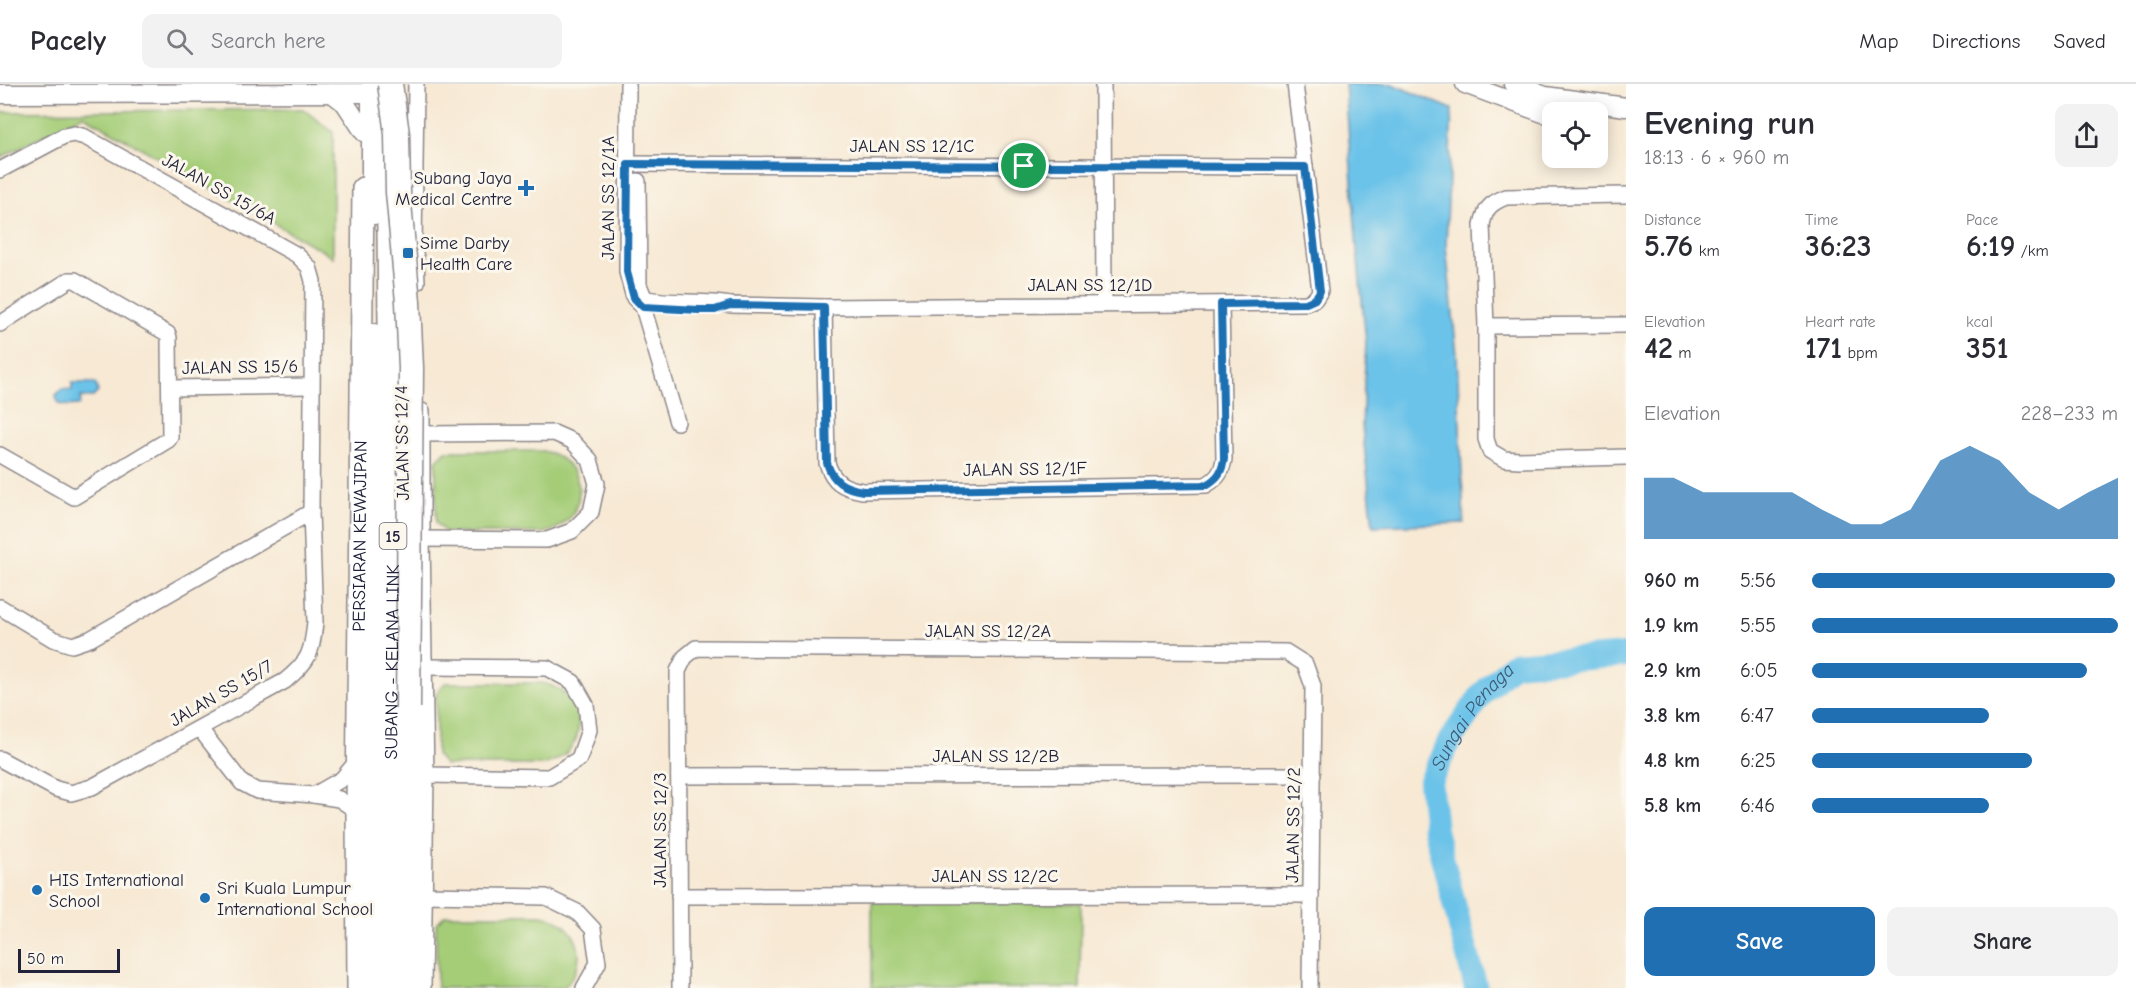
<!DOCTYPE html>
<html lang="en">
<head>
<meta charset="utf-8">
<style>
  :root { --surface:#fff; --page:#f2f2f3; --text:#2b2b33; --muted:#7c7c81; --line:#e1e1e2; --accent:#1f6fb2 }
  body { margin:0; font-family:"Comic Neue",sans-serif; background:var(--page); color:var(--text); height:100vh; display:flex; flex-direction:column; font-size:22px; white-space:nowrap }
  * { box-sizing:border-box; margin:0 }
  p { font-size:20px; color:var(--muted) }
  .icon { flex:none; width:33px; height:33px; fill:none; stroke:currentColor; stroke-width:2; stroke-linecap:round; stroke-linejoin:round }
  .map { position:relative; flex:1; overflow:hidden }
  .drawer { display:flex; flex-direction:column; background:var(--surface); width:510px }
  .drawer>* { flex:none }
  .tools { position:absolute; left:1542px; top:18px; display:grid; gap:12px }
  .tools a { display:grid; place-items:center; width:66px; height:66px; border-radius:12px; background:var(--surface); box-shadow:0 3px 15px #0003; font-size:30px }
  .scale { position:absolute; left:18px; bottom:15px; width:102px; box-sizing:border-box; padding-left:6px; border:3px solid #22223b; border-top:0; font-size:16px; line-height:21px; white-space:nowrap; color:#22223b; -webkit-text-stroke:4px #fbf7ec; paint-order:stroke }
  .pin { position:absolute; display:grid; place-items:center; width:51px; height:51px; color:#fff; margin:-26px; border:3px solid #fff; border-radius:50%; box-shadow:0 2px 6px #0007 }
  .round { display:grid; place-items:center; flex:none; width:63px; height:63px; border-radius:12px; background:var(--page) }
  .head { display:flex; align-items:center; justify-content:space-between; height:102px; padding:0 18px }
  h1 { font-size:33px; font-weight:800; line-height:45px }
  .stats { display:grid; grid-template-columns:repeat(3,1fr); gap:9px; height:102px; padding:6px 18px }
  .stats div { display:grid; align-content:center }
  .stats b { font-size:30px; font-weight:800 }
  .stats small { font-size:16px; font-weight:400 }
  .stats p { font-size:16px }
  .chart { height:168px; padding:12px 18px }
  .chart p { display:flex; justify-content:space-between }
  .chart svg { width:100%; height:108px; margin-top:6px; fill:var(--accent); opacity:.7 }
  .action { display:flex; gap:12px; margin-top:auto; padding:12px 18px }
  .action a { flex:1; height:69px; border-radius:12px; background:var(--accent); color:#fff; font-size:24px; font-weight:800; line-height:69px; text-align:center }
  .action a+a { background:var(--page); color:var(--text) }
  ul { padding:0 18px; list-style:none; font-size:20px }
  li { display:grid; grid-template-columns:96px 72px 1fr; align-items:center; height:45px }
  li i { height:15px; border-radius:8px; background:var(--accent) }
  header { display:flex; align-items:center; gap:36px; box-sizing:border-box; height:84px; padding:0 30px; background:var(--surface); border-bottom:2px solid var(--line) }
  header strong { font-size:28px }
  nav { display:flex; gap:33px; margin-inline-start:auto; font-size:21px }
  .search { width:420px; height:54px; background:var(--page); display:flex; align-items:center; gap:15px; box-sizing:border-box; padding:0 21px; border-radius:12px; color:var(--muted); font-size:22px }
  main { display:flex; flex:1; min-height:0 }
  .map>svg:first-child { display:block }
  .green { fill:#a5cd78; stroke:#64785a; stroke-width:1.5 }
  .water { fill:#6cc3e9; stroke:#477292; stroke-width:1.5 }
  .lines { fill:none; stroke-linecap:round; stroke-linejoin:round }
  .river { stroke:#6cc3e9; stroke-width:24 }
  .minor-casing { stroke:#8c8688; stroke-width:18 }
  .tertiary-casing { stroke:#8c8688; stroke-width:21 }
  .secondary-casing { stroke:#8c8688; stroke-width:24 }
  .primary-casing { stroke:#8c8688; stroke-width:27 }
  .minor { stroke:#fff; stroke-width:15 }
  .tertiary { stroke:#fff; stroke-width:18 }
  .secondary { stroke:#fff; stroke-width:21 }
  .primary { stroke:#fff; stroke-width:24 }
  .primary-bridge-casing { stroke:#8c8688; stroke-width:27; stroke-linecap:butt }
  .primary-bridge { stroke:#fff; stroke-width:24 }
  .route-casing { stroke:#fff; stroke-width:12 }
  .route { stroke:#1f6fb2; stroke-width:8 }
  .poi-dot { fill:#1f6fb2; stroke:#fbf7ec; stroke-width:2 }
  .labels { text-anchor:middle; stroke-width:6; stroke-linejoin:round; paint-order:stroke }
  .shield { fill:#fbf7ec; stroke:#636270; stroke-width:1.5 }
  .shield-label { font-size:16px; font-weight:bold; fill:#22223b }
  .street-label { font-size:18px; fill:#22223b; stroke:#fbf7ec }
  .poi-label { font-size:18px; fill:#22223b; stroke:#fbf7ec; text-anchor:start }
  .water-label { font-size:20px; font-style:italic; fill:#3c5a78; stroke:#fbf7ec }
</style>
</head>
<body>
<header>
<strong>Pacely</strong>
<div class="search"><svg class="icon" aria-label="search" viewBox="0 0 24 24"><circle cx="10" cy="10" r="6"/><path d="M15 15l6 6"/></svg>Search here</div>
<nav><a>Map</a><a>Directions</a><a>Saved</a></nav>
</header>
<main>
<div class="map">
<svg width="1626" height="904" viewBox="0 0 1626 904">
  <rect width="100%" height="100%" fill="#fbf7ec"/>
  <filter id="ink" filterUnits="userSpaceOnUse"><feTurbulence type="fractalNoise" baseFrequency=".0167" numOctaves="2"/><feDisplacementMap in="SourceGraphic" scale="12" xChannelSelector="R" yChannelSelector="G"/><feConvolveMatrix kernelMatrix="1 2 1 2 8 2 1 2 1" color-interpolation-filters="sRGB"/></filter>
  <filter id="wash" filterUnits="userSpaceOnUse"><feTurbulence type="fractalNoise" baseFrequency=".008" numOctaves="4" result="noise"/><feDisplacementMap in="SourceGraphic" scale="24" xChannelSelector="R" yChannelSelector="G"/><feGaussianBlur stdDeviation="1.35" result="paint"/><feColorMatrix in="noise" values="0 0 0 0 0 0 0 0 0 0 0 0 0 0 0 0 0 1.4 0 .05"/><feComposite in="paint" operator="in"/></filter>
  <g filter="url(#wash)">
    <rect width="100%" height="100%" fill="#f7e9d4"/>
    <!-- green -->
    <g class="green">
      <path d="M 303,25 L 333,48 L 333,173 L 83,31 L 0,74 L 0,28 Z"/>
      <path d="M 446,367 L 543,367 C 591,377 591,439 543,449 L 446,449 L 436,439 L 436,377 Z"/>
      <path d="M 445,599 L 542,599 C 591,609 591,671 542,681 L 445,681 L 436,671 L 436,609 Z"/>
      <path d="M 872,818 L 1081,819 L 1080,904 L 872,904 Z"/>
      <path d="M 445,831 L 542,831 C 579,838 592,878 563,904 L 437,904 L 436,840 Z"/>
    </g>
    <!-- water -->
    <g class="water">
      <path d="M 1345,0 L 1392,0 L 1452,25 L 1446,162 L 1457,271 L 1464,439 L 1373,442 L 1362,342 L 1366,258 L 1356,155 Z"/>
      <path d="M 72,299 L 93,299 L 96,301 L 98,308 L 93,313 L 81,313 L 80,321 C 69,321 57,325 56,311 L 62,305 L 72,306 Z"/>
    </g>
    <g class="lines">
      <!-- river -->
      <path class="river" id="s1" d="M 1476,904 L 1435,746 L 1430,697 L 1450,656 L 1482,610 L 1513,580 L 1626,571"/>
    </g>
  </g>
  <g filter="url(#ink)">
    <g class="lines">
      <defs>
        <g id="minor">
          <path d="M 416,0 L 414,165 L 416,174 L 417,198"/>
          <path d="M 628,0 L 627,188 L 634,214 L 643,223"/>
          <path d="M 1103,0 L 1104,219"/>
          <path d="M 628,80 L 1305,83"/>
          <path d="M 0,86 L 64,52 L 74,50 L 85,53 L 297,171 L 309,183 L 313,197 L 311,428 L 315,538 C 312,570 309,577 285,597 L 92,703 L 71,709 L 56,705 L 0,675"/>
          <path d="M 638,97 L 639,201 L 644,213"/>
          <path d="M 1626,111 L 1506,113 C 1490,119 1485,125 1482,141 L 1486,242 L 1486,355 L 1490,367 L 1504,375 L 1519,376 L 1626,373"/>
          <path d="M 646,215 C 674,220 703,216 731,221 L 824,223 L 1306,219 L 1315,215 L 1320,207 L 1295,0"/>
          <path d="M 646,215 L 643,223 L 677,338"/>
          <path d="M 824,223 L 827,379 C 833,398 843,404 863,407 L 1206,401 C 1218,394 1222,388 1224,375 L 1221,220"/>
          <path d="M 0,240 L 69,196 L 75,196 L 168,250 L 169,254 L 170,353 L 168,356 L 74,413 L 0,371"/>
          <path d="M 1486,242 L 1626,241"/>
          <path d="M 170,304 L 311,302"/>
          <path d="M 422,327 L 422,455 L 426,691 L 423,904"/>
          <path d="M 422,455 L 547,456 L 572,447 L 591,428 L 597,400 L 590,376 L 572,357 L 554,349 L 423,350"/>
          <path d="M 0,523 L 53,555 L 72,561 L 90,555 L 311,428"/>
          <path d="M 425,583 L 547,584 L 573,598 L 586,621 L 589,646 L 579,675 L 549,693 L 426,691"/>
          <path d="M 200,645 L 242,699 L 257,707 L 314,711 L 339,715 L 357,727"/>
          <path d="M 679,692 L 1313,691"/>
          <path d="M 314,711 L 342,695 L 358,676"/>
          <path d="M 423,811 L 546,813 L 577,828 L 593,845 L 598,879 L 584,904"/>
          <path d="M 679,812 L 1311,811"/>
          <path d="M 680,904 L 678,587 L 685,573 L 696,564 L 1286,568 L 1305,580 L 1313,602 L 1310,904"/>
        </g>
        <g id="tertiary">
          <path d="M 1465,0 L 1543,29 L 1552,30"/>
          <path d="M 1513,0 L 1545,12 L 1626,23"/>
          <path d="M 332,9 L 345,19 L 364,48"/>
          <path d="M 0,10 L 364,9"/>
        </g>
        <g id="secondary">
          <path id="s2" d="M 358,904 L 357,727 L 363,104"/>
        </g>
        <g id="primary">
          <path d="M 374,128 L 374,0"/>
          <path d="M 371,904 L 374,252"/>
          <path id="s3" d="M 389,904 L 393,464 L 389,104"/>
          <path d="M 408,904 L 408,624"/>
        </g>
      </defs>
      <!-- minor casing -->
      <use href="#minor" class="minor-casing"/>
      <!-- tertiary casing -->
      <use href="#tertiary" class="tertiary-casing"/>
      <!-- secondary casing -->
      <use href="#secondary" class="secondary-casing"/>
      <!-- primary casing -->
      <use href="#primary" class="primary-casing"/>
      <!-- minor -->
      <use href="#minor" class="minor"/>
      <!-- tertiary -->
      <use href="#tertiary" class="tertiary"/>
      <!-- secondary -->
      <use href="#secondary" class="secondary"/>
      <!-- primary -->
      <use href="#primary" class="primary"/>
      <defs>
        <path id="primary-bridge" d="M 390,0 L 397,50 L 398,108 L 408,218 L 411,284 L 408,624"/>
      </defs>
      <!-- primary-bridge casing -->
      <use href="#primary-bridge" class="primary-bridge-casing"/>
      <!-- primary-bridge -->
      <use href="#primary-bridge" class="primary-bridge"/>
    </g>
  </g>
  <g class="lines" filter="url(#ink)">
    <defs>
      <path id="route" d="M 628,80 L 1305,83 L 1320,207 L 1315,215 L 1306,219 L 1221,220 L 1224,375 C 1222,388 1218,394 1206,401 L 863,407 C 844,404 833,398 827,379 L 824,223 L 730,221 L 715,226 L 699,226 L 643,223 L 634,214 L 627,188 Z"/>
    </defs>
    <!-- route casing -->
    <use href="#route" class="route-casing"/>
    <!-- route -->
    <use href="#route" class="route"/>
  </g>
  <!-- markers -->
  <g class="poi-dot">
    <path d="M523 95h6v6h6v6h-6v6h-6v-6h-6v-6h6z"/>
    <rect x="402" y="163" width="12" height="12" rx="3"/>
    <circle cx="37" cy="806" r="6"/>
    <circle cx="205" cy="814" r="6"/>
  </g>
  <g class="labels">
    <!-- shield labels -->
    <rect class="shield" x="379.5" y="439" width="27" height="26" rx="4.5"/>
    <g class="shield-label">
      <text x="393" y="458">15</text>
    </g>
    <!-- street labels -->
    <g class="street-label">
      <text x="912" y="68">JALAN SS 12/1C</text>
      <text transform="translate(219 105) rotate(29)" y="6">JALAN SS 15/6A</text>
      <text transform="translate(608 114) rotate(-90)" y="6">JALAN SS 12/1A</text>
      <text x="1090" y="207">JALAN SS 12/1D</text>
      <text transform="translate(240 283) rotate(-1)" y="6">JALAN SS 15/6</text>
      <text transform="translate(402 359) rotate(-91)" y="6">JALAN SS 12/4</text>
      <text transform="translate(1025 385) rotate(-1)" y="6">JALAN SS 12/1F</text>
      <text dy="6" stroke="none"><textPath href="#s2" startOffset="452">PERSIARAN KEWAJIPAN</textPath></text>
      <text x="988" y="553">JALAN SS 12/2A</text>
      <text dy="6" stroke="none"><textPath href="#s3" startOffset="326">SUBANG - KELANA LINK</textPath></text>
      <text transform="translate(221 609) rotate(-30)" y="6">JALAN SS 15/7</text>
      <text x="996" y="678">JALAN SS 12/2B</text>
      <text transform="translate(1293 741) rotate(-89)" y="6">JALAN SS 12/2</text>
      <text transform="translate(660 746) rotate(-90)" y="6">JALAN SS 12/3</text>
      <text x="995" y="798">JALAN SS 12/2C</text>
    </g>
    <!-- poi labels -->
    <g class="poi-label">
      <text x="512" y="100" text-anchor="end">Subang Jaya<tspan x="512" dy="21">Medical Centre</tspan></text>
      <text x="420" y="165">Sime Darby<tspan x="420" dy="21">Health Care</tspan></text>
      <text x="49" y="802">HIS International<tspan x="49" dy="21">School</tspan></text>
      <text x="217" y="810">Sri Kuala Lumpur<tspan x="217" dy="21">International School</tspan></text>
    </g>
    <!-- water labels -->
    <g class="water-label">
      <text dy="7" stroke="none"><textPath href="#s1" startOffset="290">Sungai Penaga</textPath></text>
    </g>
  </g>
</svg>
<div class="tools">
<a><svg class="icon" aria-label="locate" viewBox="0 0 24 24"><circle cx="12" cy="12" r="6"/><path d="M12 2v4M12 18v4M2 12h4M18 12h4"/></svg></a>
</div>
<div class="scale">50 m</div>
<div class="pin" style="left:1024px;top:82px;background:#1e9e55"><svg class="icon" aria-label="arrive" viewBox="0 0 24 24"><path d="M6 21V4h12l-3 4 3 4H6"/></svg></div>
</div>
<section class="drawer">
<div class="head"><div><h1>Evening run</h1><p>18:13 · 6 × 960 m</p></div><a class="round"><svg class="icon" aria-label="share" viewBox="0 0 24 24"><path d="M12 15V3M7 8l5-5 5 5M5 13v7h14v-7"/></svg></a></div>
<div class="stats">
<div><p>Distance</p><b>5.76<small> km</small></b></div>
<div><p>Time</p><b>36:23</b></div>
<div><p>Pace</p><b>6:19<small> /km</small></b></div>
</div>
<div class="stats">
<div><p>Elevation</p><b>42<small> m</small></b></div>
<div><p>Heart rate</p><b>171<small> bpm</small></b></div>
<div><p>kcal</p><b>351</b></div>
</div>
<div class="chart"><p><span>Elevation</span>228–233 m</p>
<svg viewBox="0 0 160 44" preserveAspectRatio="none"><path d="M0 44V19L10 19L20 25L30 25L40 25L50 25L60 32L70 38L80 38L90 32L100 12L110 6L120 12L130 25L140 32L150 25L160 19V44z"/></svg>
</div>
<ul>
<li><b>960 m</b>5:56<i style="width:99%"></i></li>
<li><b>1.9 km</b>5:55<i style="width:100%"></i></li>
<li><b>2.9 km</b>6:05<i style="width:90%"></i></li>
<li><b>3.8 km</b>6:47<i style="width:58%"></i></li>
<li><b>4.8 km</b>6:25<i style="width:72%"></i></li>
<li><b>5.8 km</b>6:46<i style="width:58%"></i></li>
</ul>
<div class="action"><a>Save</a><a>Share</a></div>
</section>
</main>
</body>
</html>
